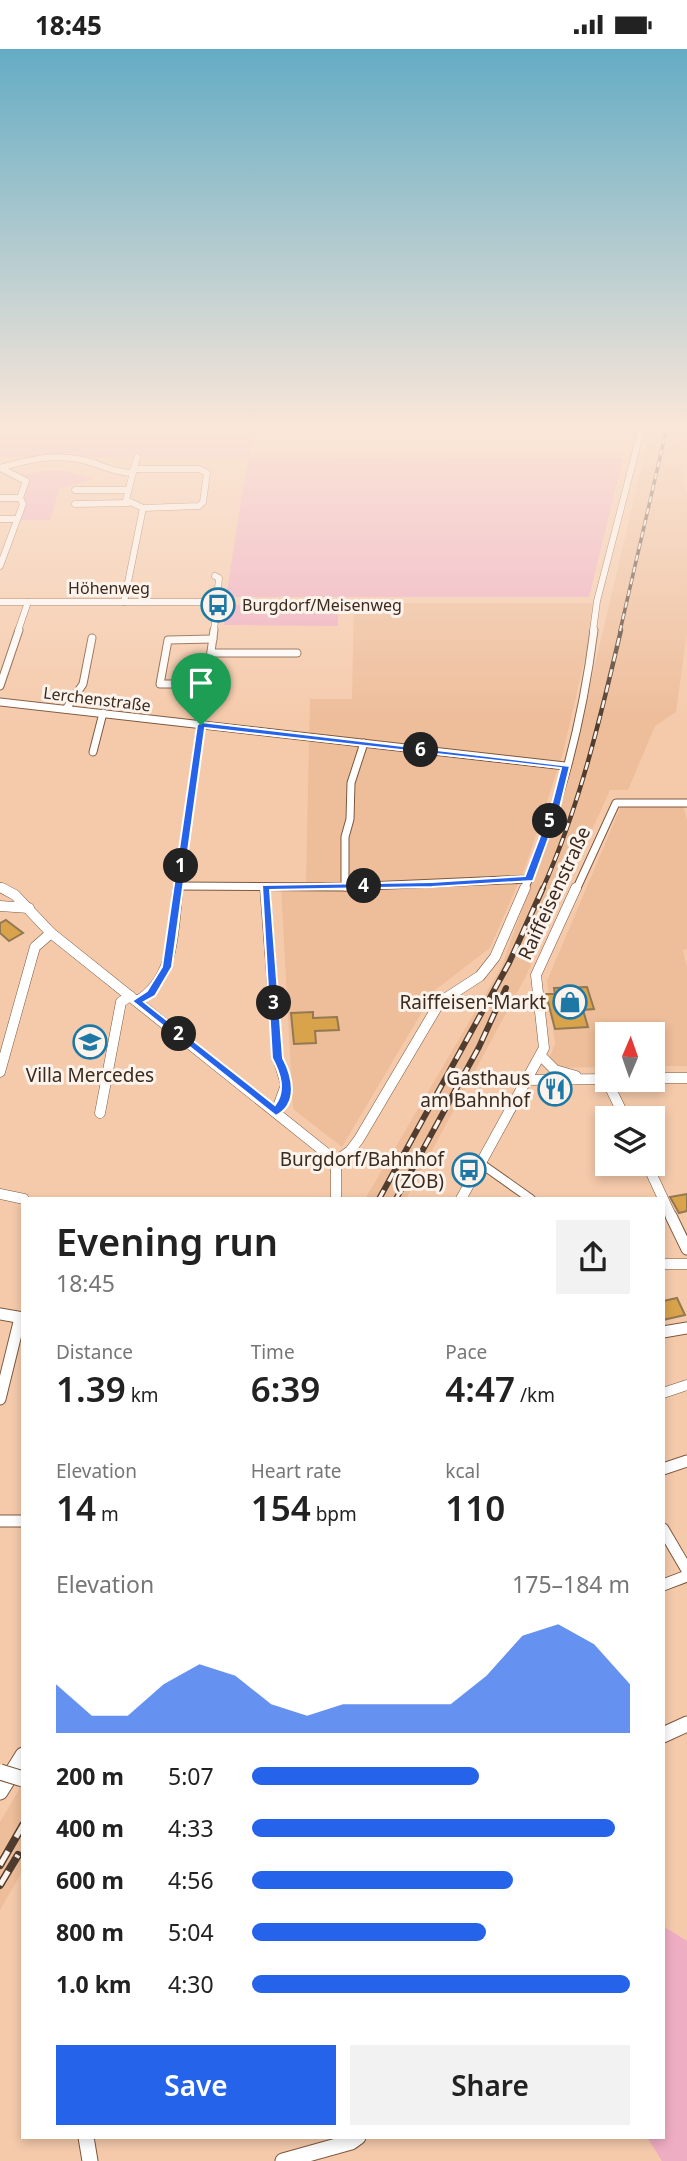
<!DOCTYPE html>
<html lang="en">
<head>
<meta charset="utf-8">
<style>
  :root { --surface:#fff; --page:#f2f2f2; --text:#222; --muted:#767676; --accent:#2563eb }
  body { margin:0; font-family:"Noto Sans",sans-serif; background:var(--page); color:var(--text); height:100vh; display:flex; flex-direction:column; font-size:26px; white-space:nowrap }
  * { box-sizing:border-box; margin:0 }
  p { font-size:23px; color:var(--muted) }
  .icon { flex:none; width:38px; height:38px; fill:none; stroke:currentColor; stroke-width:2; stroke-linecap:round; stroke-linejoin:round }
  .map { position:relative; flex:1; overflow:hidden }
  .details { position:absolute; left:21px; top:1148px; width:644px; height:942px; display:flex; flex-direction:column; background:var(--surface); border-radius:0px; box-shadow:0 4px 10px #0003 }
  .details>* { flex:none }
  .needle { width:46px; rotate:2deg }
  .fabs { position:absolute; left:595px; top:973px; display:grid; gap:14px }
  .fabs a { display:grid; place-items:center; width:70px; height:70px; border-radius:0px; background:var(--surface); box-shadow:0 4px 10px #0003; font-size:35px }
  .pin { position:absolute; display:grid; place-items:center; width:60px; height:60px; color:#fff; margin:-72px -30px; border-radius:50% 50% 50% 0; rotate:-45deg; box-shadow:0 0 7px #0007 }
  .pin .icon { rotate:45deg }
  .km { position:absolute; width:35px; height:35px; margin:-18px; border-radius:50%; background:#222; color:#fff; font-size:19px; line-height:35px; text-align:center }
  .round { display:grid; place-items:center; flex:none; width:74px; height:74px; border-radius:0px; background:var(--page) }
  .summary { display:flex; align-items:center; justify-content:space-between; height:119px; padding:0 35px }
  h1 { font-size:38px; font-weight:600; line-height:52px }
  .figures { display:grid; grid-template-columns:repeat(3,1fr); gap:10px; height:119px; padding:7px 35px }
  .figures div { display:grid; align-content:center }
  .figures b { font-size:35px; font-weight:600 }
  .figures small { font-size:19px; font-weight:400 }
  .figures p { font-size:19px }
  .chart { height:196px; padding:14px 35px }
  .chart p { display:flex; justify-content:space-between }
  .chart svg { width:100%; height:126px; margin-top:7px; fill:var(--accent); opacity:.7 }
  .cta { display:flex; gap:14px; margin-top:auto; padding:14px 35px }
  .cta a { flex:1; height:80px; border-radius:0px; background:var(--accent); color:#fff; font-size:28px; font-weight:600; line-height:80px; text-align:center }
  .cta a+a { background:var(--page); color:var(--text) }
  ul { padding:0 35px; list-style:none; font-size:23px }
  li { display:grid; grid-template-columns:112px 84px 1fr; align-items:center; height:52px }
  li i { height:18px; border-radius:9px; background:var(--accent) }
  .status { display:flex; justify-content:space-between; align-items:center; height:49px; padding:0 35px; background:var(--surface); direction:ltr }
  .status svg { height:19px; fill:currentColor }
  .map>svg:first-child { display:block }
  .built { fill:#eebd9a }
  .green { fill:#efadc3 }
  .building { fill:#d9a34c; stroke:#937851; stroke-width:2 }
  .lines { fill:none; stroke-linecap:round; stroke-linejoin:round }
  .pedestrian-far1-casing { stroke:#7e583d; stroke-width:10 }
  .pedestrian-casing { stroke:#7e583d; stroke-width:11 }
  .minor-far4-casing { stroke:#7e583d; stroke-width:7 }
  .minor-far3-casing { stroke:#7e583d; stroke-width:9 }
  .minor-far2-casing { stroke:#7e583d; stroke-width:11 }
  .minor-far1-casing { stroke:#7e583d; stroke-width:13 }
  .minor-casing { stroke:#7e583d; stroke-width:17 }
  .pedestrian-far1 { stroke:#fff; stroke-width:8 }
  .pedestrian { stroke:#fff; stroke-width:10 }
  .minor-far4 { stroke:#fff; stroke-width:6 }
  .minor-far3 { stroke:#fff; stroke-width:7 }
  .minor-far2 { stroke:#fff; stroke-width:10 }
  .minor-far1 { stroke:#fff; stroke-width:11 }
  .minor { stroke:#fff; stroke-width:15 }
  .rail-far3-casing { stroke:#513d2f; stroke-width:3.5 }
  .rail-far2-casing { stroke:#513d2f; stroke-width:4.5 }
  .rail-far1-casing { stroke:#513d2f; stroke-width:6 }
  .rail-casing { stroke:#513d2f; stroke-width:8 }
  .rail-far3 { stroke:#fcf3ec; stroke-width:2; stroke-dasharray:6; stroke-linecap:butt }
  .rail-far2 { stroke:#fcf3ec; stroke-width:2.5; stroke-dasharray:8; stroke-linecap:butt }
  .rail-far1 { stroke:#fcf3ec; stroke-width:3.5; stroke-dasharray:10; stroke-linecap:butt }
  .rail { stroke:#fcf3ec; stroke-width:5; stroke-dasharray:16; stroke-linecap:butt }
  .minor-bridge-casing { stroke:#7e583d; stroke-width:17; stroke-linecap:butt }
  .minor-bridge { stroke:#fff; stroke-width:15 }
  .route { fill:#2563eb; stroke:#fff; stroke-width:2; fill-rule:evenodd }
  .labels { text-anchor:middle; stroke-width:6; stroke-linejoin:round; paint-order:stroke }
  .far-street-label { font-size:16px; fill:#3b2a1e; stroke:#fcf3ec }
  .far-poi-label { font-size:16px; fill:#3b2a1e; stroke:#fcf3ec; text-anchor:start }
  .street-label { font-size:19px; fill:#3b2a1e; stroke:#fcf3ec }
  .poi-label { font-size:19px; fill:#3b2a1e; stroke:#fcf3ec; text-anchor:end }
</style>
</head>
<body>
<div class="status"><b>18:45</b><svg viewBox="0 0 49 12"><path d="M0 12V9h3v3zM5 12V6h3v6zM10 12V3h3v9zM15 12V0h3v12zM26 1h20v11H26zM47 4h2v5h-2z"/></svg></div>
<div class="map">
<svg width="687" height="2112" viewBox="0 0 687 2112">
  <rect width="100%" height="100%" fill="#f5caab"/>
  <!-- built -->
  <g class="built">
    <path d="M 651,378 L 687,378 L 687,415 L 683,429 L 687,447 L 687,584 L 676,663 L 655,677 L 628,741 L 610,741 L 526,927 L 406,1150 L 365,1150 L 502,917 L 568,730 Z"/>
    <path d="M 354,554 L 594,554 L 587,600 L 563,704 L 526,816 L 490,899 L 435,941 L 342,1098 L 293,1060 L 281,837 L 306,835 L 310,650 L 352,650 Z"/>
    <path d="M 621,757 L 683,757 L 687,771 L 687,900 L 683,901 L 687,919 L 687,1017 L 653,1017 L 653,985 L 607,985 L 607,1018 L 545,1019 L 555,995 L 547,932 Z"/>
    <path d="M 23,1734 L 23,1821 L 0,1861 L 0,1773 Z"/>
  </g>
  <!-- green -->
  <g class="green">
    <path d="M 232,387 L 252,388 L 249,408 L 623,409 L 589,548 L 226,548 L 248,408 L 0,408 L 0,388 Z"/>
    <path d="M 44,422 L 64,422 L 92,430 L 59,440 L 50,471 L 20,471 L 28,431 L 23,427 Z"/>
    <path d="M 227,556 L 338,556 L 338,577 L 224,576 Z"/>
    <path d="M 663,1877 L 687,1892 L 687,2112 L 662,2112 L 647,2088 L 663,2088 Z"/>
  </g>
  <!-- building -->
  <g class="building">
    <path d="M 6,871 L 23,884 L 9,892 L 0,884 L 0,874 Z"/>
    <path d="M 587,938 L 594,960 L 583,961 L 588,978 L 555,980 L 546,945 L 555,945 L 554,939 Z"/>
    <path d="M 313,963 L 313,969 L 337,968 L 339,981 L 315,982 L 316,994 L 294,995 L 291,964 Z"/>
    <path d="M 687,1145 L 687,1162 L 679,1164 L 670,1148 Z"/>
    <path d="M 677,1249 L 685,1266 L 663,1271 L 663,1252 Z"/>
  </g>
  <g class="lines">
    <defs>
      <path id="pedestrian-far1" d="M 480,1114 L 531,1150"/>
      <g id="pedestrian">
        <path d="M 663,1215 L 687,1215"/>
        <path d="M 663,1344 L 687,1336"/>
      </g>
      <g id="minor-far4">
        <path d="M 0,419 C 27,411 55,404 83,411 C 100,415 114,424 132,424"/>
        <path d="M 0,419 L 26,432 L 20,449"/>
        <path d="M 133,420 L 199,420 L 207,424 L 203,453 L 199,457 L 143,459"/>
        <path d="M 75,441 L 128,441"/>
        <path d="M 0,449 L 20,449 L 23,455 L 0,517"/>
        <path d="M 75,455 L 128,454"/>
        <path d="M 0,470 L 17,470"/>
        <path d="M 0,553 L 218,553"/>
        <path d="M 124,553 L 143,459 L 126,451 L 137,408"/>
        <path d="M 18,582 L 28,553"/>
        <path d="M 214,582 L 219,529 L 215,527"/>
        <path d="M 593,582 L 597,552 L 642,378"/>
      </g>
      <g id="minor-far3">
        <path d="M 211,604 L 297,604"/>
        <path d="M 207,635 L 160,635 L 168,591 L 213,590"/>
        <path d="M 0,637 L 19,581"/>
        <path d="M 0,653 L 565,717"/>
        <path d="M 66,660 L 83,635 L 92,589"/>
        <path d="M 93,703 L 103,664"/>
        <path d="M 178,837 L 345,838 L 529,830"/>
        <path d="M 0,838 L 5,841"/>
        <path d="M 265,838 L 265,841"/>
        <path d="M 345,838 L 345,788 L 350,770 L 351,734 L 364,694"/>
        <path d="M 178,841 L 214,581"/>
        <path d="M 524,841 C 560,760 583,668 594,581"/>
        <path d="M 576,841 L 616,754 L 687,754"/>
      </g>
      <g id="minor-far2">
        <path d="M 2,839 L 15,846 L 51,884 L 336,1112"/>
        <path d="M 265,839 L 278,1009 L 286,1036 L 276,1063"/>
        <path d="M 0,857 L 29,859"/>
        <path d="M 137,952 C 176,930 173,879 178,839"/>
        <path d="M 541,1007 L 555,1021 L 576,1027"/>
        <path d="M 0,1023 L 35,898 L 51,884"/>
        <path d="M 653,1029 L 687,1029"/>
        <path d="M 606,1030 L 625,1069"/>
        <path d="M 527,1031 L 607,1030"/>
        <path d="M 100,1064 L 121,953 L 130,947"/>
        <path d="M 336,1112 L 350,1102 L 359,1090 L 440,953 L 480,927 L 495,908 L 525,839"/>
        <path d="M 336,1112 L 336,1150"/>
        <path d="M 647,1115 L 672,1169"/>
        <path d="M 0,1145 L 24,1150"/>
        <path d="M 461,1150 L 544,999 L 536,926 L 576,839"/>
      </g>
      <g id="minor-far1">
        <path d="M 671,1167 L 687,1200"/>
        <path d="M 0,1265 L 23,1269"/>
        <path d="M 663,1283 L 687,1279"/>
        <path d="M 0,1350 L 20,1269"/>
        <path d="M 663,1420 L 687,1412"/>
        <path d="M 0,1472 L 23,1472"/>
        <path d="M 663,1480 L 687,1521"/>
        <path d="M 663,1536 L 687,1527"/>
      </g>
      <g id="minor">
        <path d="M 663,1686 L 687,1675"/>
        <path d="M 0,1743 L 23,1706"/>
        <path d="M 86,2088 L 90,2112"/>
        <path d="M 283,2112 L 351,2093 L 358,2088"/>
      </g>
    </defs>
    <!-- pedestrian-far1 casing -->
    <use href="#pedestrian-far1" class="pedestrian-far1-casing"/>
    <!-- pedestrian casing -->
    <use href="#pedestrian" class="pedestrian-casing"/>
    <!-- minor-far4 casing -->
    <use href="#minor-far4" class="minor-far4-casing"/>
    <!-- minor-far3 casing -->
    <use href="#minor-far3" class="minor-far3-casing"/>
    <!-- minor-far2 casing -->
    <use href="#minor-far2" class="minor-far2-casing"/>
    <!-- minor-far1 casing -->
    <use href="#minor-far1" class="minor-far1-casing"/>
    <!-- minor casing -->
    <use href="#minor" class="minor-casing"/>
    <!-- pedestrian-far1 -->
    <use href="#pedestrian-far1" class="pedestrian-far1"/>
    <!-- pedestrian -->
    <use href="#pedestrian" class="pedestrian"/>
    <!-- minor-far4 -->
    <use href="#minor-far4" class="minor-far4"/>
    <!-- minor-far3 -->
    <use href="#minor-far3" class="minor-far3"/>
    <!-- minor-far2 -->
    <use href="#minor-far2" class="minor-far2"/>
    <!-- minor-far1 -->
    <use href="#minor-far1" class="minor-far1"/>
    <!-- minor -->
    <use href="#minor" class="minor"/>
    <defs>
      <path id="rail-far3" d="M 620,582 L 667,378"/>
      <path id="rail-far2" d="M 542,841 C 580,757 600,670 621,581"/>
      <g id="rail-far1">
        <path d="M 379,1150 L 509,914 L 543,839"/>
        <path d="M 396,1150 L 479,998 L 506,939"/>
      </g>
      <g id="rail">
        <path d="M 0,1816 L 23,1776"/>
        <path d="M 0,1836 L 18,1806"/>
      </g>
    </defs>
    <!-- rail-far3 casing -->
    <use href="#rail-far3" class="rail-far3-casing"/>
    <!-- rail-far2 casing -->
    <use href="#rail-far2" class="rail-far2-casing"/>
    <!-- rail-far1 casing -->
    <use href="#rail-far1" class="rail-far1-casing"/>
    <!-- rail casing -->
    <use href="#rail" class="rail-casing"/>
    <!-- rail-far3 -->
    <use href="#rail-far3" class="rail-far3"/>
    <!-- rail-far2 -->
    <use href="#rail-far2" class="rail-far2"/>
    <!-- rail-far1 -->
    <use href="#rail-far1" class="rail-far1"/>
    <!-- rail -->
    <use href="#rail" class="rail"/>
    <defs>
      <path id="minor-bridge" d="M 0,1723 L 23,1730"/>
    </defs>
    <!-- minor-bridge casing -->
    <use href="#minor-bridge" class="minor-bridge-casing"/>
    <!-- minor-bridge -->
    <use href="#minor-bridge" class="minor-bridge"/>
  </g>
  <!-- sky -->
  <linearGradient id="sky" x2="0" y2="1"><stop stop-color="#64acc4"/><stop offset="0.56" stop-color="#fae7d9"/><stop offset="1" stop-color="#fae7d9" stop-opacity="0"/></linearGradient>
  <rect width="687" height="674" fill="url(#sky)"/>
  <!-- route -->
  <path class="route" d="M 201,673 L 570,717 L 560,758 L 533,832 L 432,838 L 270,841 L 283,1009 C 293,1028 299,1055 276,1067 L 132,952 L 147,942 L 162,918 L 197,676 ZM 205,679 L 561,719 L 551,758 L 525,827 L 432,833 L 262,836 L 272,1009 C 280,1024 286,1041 275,1056 L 144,953 L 155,947 L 172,918 Z"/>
  <!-- icons -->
  <defs>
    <symbol id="bus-ring" viewBox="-11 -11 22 22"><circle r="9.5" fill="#fcf3ec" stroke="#1d78a6" stroke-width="1.5"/><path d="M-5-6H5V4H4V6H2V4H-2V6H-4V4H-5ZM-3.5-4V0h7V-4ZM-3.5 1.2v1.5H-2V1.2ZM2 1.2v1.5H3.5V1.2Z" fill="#1d78a6"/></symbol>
    <symbol id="shop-ring" viewBox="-11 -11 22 22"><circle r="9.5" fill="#fcf3ec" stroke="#1d78a6" stroke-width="1.5"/><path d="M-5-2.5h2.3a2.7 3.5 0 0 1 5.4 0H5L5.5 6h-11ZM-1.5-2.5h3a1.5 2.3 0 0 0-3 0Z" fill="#1d78a6"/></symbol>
    <symbol id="school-ring" viewBox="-11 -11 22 22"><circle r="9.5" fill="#fcf3ec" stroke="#1d78a6" stroke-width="1.5"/><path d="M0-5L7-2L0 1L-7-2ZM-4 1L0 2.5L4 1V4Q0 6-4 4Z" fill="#1d78a6"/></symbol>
    <symbol id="restaurant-ring" viewBox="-11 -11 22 22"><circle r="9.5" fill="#fcf3ec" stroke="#1d78a6" stroke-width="1.5"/><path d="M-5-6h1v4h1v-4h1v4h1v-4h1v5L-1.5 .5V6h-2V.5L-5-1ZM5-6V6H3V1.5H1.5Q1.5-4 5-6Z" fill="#1d78a6"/></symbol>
  </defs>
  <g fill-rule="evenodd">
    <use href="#bus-ring" x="199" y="537" width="38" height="38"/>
    <use href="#shop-ring" x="551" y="934" width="38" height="38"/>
    <use href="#school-ring" x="71" y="974" width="38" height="38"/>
    <use href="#restaurant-ring" x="536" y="1021" width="38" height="38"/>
    <use href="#bus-ring" x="450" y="1102" width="38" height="38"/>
  </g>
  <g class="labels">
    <!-- far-street labels -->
    <g class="far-street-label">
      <text x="109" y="545">Höhenweg</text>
      <text transform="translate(97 650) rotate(7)" y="6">Lerchenstraße</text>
    </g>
    <!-- far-poi labels -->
    <g class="far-poi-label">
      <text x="242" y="562">Burgdorf/Meisenweg</text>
    </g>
    <!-- street labels -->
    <g class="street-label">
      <text transform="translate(554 844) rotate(-65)" y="7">Raiffeisenstraße</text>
    </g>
    <!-- poi labels -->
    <g class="poi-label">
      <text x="546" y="960">Raiffeisen-Markt</text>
      <text x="90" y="1033" text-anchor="middle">Villa Mercedes</text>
      <text x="530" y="1036">Gasthaus<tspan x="530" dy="22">am Bahnhof</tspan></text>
      <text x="444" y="1117">Burgdorf/Bahnhof<tspan x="444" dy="22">(ZOB)</tspan></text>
    </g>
  </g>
</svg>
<div class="fabs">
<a><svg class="needle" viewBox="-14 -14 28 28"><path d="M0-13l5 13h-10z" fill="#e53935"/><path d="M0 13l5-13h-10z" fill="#767676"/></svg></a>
<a><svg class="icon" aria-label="layers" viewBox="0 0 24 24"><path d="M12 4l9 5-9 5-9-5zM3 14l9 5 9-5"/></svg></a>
</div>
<div class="pin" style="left:201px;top:676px;background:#1e9e55"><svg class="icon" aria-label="arrive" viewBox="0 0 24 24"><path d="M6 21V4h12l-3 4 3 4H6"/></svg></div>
<b class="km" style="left:181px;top:817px">1</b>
<b class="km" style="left:179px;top:985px">2</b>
<b class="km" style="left:274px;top:954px">3</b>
<b class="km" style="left:364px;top:837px">4</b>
<b class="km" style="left:550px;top:772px">5</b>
<b class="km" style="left:421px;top:701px">6</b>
<section class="details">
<div class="summary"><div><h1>Evening run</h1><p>18:45</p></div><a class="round"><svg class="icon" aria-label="share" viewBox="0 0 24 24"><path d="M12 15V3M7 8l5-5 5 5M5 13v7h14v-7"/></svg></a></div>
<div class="figures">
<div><p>Distance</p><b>1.39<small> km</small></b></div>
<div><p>Time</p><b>6:39</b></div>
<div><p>Pace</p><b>4:47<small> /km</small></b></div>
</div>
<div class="figures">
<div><p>Elevation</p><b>14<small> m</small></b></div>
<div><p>Heart rate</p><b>154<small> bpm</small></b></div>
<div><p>kcal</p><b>110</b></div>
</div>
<div class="chart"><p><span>Elevation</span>175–184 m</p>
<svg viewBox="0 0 160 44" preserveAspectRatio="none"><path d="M0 44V27L10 38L20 38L30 27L40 20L50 24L60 34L70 38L80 34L90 34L100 34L110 34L120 24L130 10L140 6L150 13L160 27V44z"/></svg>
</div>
<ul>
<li><b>200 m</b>5:07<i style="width:60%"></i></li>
<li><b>400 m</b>4:33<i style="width:96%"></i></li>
<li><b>600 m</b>4:56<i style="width:69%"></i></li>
<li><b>800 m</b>5:04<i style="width:62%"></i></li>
<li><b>1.0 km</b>4:30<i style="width:100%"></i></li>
</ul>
<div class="cta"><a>Save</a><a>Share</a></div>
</section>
</div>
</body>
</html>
